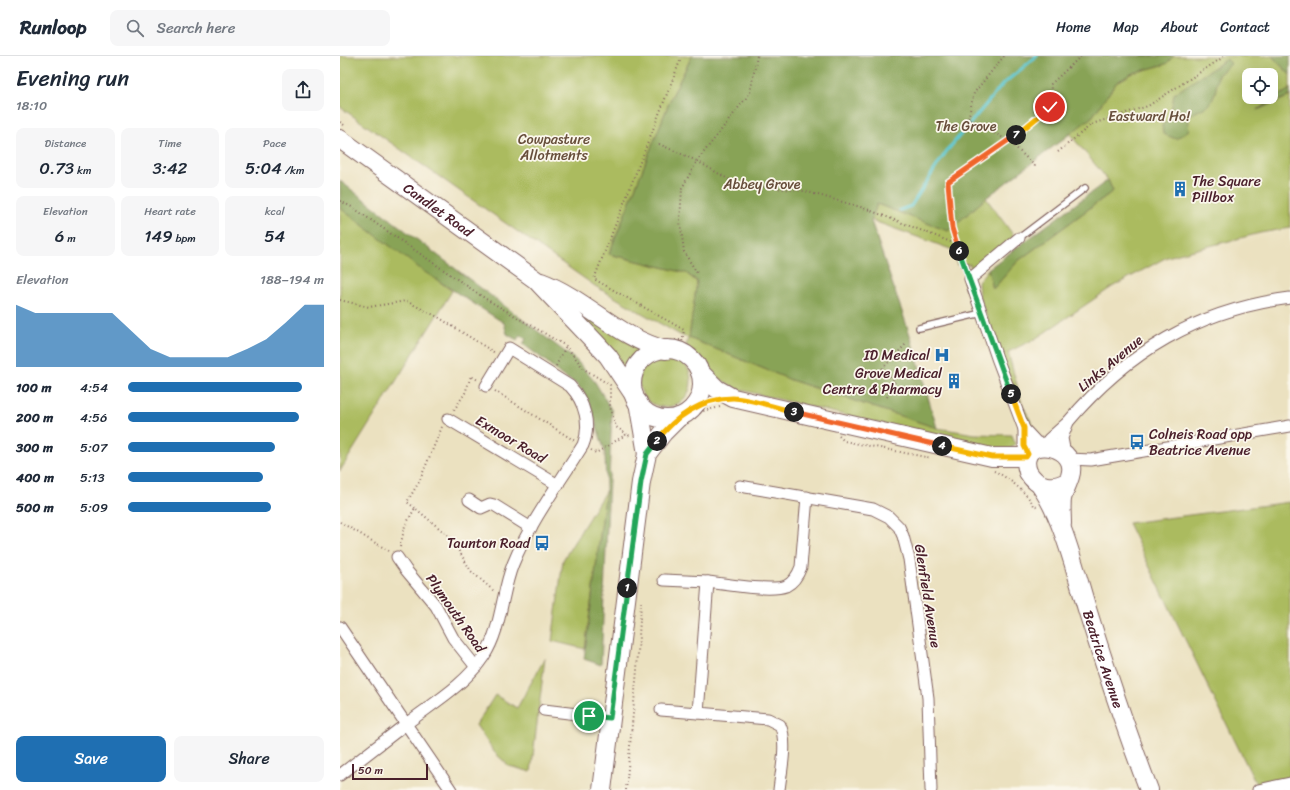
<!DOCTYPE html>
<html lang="en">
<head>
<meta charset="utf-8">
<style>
  :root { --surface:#fff; --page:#f6f6f7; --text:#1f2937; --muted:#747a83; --line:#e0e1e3; --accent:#1f6fb2 }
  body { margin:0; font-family:Sriracha,sans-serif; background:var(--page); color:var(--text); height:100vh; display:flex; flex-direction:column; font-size:15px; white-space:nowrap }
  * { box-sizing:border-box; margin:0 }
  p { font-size:13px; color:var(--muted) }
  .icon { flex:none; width:22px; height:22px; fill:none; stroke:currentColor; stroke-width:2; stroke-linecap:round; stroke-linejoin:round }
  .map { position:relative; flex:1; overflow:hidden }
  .panel { display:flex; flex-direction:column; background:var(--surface); width:340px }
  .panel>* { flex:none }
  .fabs { position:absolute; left:902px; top:12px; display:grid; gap:8px }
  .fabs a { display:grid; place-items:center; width:36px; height:36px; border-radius:8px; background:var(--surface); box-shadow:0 4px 16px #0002; font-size:20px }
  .scale { position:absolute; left:12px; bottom:10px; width:76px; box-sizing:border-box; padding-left:4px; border:2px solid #4a1f2b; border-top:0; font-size:11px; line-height:14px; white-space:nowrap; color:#4a1f2b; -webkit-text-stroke:3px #fbf7ec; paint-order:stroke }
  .pin { position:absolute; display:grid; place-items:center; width:34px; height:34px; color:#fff; margin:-17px; border:2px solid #fff; border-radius:50%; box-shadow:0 1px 4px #0007 }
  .km { position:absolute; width:20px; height:20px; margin:-10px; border-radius:50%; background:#222; color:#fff; font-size:11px; line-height:20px; text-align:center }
  .round { display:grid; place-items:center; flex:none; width:42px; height:42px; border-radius:8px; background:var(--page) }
  .summary { display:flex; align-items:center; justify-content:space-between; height:68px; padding:0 16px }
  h1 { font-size:22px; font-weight:600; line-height:30px }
  .stats { display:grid; grid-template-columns:repeat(3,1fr); gap:6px; height:68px; padding:4px 16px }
  .stats div { display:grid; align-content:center; border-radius:8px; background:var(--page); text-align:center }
  .stats b { font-size:17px; font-weight:600 }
  .stats small { font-size:11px; font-weight:400 }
  .stats p { font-size:11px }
  .chart { height:112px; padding:8px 16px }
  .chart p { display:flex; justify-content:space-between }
  .chart svg { width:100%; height:72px; margin-top:4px; fill:var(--accent); opacity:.7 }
  .button { display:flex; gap:8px; margin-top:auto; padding:8px 16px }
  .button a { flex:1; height:46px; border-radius:8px; background:var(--accent); color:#fff; font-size:16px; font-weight:600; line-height:46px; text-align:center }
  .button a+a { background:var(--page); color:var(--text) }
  ul { padding:0 16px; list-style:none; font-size:13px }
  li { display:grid; grid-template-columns:64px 48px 1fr; align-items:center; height:30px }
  li i { height:10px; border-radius:5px; background:var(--accent) }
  header { display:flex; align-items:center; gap:24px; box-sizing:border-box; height:56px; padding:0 20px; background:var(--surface); border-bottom:1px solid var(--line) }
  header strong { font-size:19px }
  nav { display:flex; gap:22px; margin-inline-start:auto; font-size:14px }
  .search { width:280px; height:36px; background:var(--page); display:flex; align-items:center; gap:10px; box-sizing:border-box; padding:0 14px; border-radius:8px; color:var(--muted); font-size:15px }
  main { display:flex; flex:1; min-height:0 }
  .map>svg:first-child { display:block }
  .green { fill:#abbb5f; stroke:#7a6d45; fill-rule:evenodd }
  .forest { fill:#88a356; stroke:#696140 }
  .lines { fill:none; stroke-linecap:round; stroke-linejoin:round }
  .stream { stroke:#5bc8d1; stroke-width:3 }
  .service-casing { stroke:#82635f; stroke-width:8 }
  .minor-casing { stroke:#82635f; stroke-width:13 }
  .primary-casing { stroke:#82635f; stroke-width:20 }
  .path { stroke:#82635f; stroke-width:2; stroke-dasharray:1 3; stroke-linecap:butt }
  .service { stroke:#fff; stroke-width:5.5 }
  .minor { stroke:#fff; stroke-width:11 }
  .primary { stroke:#fff; stroke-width:18 }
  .split-1-casing { stroke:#fff; stroke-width:8 }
  .split-2-casing { stroke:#fff; stroke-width:8 }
  .split-3-casing { stroke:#fff; stroke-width:8 }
  .split-4-casing { stroke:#fff; stroke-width:8 }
  .split-5-casing { stroke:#fff; stroke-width:8 }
  .split-6-casing { stroke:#fff; stroke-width:8 }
  .split-7-casing { stroke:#fff; stroke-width:8 }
  .split-8-casing { stroke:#fff; stroke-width:8 }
  .split-1 { stroke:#22a559; stroke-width:5 }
  .split-2 { stroke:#22a559; stroke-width:5 }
  .split-3 { stroke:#f5b400; stroke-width:5 }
  .split-4 { stroke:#f0652b; stroke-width:5 }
  .split-5 { stroke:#f5b400; stroke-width:5 }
  .split-6 { stroke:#22a559; stroke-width:5 }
  .split-7 { stroke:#f0652b; stroke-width:5 }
  .split-8 { stroke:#f5b400; stroke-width:5 }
  .labels { text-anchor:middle; stroke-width:3.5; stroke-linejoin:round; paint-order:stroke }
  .park-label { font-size:14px; fill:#674e3b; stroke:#fbf7ec }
  .poi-label { font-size:14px; fill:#4a1f2b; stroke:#fbf7ec; text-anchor:end }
  .street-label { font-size:14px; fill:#4a1f2b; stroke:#fbf7ec }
</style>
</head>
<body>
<header>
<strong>Runloop</strong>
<div class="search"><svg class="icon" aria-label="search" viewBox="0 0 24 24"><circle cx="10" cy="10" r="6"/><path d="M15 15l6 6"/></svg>Search here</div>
<nav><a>Home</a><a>Map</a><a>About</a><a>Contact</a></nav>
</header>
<main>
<section class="panel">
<div class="summary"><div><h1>Evening run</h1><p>18:10</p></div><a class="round"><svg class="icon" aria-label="share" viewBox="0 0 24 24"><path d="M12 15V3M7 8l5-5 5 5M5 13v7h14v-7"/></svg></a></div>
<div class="stats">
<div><p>Distance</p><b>0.73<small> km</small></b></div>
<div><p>Time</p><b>3:42</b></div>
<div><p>Pace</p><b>5:04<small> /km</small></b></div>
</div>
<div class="stats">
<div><p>Elevation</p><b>6<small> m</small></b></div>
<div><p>Heart rate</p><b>149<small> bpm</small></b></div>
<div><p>kcal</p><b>54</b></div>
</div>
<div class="chart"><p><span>Elevation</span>188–194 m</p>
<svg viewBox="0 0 160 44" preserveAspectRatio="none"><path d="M0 44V6L10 11L20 11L30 11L40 11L50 11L60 22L70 33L80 38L90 38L100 38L110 38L120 33L130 27L140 17L150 6L160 6V44z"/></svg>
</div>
<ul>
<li><b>100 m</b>4:54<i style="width:89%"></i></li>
<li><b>200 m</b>4:56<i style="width:87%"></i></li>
<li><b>300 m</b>5:07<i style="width:75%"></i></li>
<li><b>400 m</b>5:13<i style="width:69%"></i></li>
<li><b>500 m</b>5:09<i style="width:73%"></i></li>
</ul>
<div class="button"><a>Save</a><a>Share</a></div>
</section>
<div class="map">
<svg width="950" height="734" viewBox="0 0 950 734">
  <rect width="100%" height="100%" fill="#fbf7ec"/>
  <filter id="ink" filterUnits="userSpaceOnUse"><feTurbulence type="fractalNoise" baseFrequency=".025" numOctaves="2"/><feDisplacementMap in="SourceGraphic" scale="8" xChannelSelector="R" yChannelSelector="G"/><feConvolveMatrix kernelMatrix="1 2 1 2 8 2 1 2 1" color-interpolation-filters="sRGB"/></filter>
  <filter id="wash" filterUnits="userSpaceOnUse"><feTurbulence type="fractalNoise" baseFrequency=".012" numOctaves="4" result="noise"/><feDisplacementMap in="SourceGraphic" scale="16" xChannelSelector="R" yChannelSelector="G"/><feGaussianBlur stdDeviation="0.9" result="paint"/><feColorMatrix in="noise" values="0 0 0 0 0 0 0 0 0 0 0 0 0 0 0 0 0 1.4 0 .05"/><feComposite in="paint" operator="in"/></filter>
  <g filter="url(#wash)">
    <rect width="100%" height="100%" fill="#ebe1c0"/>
    <!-- green -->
    <g class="green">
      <path d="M 0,0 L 352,0 L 331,42 L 269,198 L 346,217 L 357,226 L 349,282 L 451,324 L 597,372 L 635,378 L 672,379 L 675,388 L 668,396 L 657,396 L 397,333 L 370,317 L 346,290 L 348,282 L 340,279 L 255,230 L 0,51 Z"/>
      <path d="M 834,0 L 932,0 L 950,19 L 950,33 L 919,53 L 950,40 L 950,172 L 920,177 L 827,201 L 772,231 L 695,283 L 668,296 L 682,348 L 697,377 L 689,378 L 639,240 L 638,226 L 648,213 L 653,233 L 678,205 L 773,135 L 768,124 L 729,77 L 752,61 L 777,26 L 793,17 L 826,8 ZM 909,19 L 931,19 L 931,41 L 909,41 Z"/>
      <path d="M 646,142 L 674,180 L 632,217 L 630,208 L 617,209 L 613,194 L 531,164 L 537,148 L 608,175 Z"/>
      <path d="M 0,152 L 112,235 L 0,415 Z"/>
      <path d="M 218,236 L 306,292 L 296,299 L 289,313 L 285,314 Z"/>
      <circle cx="325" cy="325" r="26"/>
      <path d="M 266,434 L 245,593 L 212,585 L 223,504 Z"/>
      <path d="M 950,446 L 950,727 L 919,734 L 788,467 Z"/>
      <path d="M 205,602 L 191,716 L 169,710 L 154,696 L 136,669 L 155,639 L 177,652 Z"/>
    </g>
    <!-- forest -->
    <g class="forest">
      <path d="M 352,0 L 834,0 L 826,8 L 793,17 L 777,26 L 752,61 L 646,142 L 608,175 L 537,148 L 531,165 L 570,279 L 597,372 L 451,324 L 349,282 L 357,225 L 346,217 L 269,198 L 331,42 Z"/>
      <path d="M 932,0 L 950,0 L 950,19 Z"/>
      <path d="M 887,3 L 891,8 L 878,19 C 874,49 873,48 847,60 L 849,74 L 836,83 L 823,78 L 822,69 L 830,62 L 834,38 Z"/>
      <path d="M 950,33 L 950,40 L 917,54 Z"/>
      <path d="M 768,124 L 773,135 L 678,205 L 653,233 L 648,213 Z"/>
      <path d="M 0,125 L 237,305 L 255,326 L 272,355 L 261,609 L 244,603 L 266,434 L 265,396 L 250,349 L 242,334 L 235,327 L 221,319 L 207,306 L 183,288 L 186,283 L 180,279 L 177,284 L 167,278 L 164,267 L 83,215 L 0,152 Z"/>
    </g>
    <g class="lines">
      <!-- stream -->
      <path class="stream" d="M 560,154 L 571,150 L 606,96 L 663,28 L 697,0"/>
    </g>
  </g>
  <g filter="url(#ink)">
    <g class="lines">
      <defs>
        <g id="service">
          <path d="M 679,182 L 745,132"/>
          <path d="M 625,209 L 630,223"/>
          <path d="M 579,272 L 642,257"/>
        </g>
        <g id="minor">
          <path d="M 679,182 L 630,223 L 657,302 L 684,373"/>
          <path d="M 108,363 L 218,429"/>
          <path d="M 728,366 C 787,296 858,254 950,242"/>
          <path d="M 705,390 L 709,383 L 728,366 L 722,382 L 725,398"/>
          <path d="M 688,397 L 684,390 L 684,373 L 700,390"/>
          <path d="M 729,403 L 751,404 L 950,370"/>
          <path d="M 400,430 L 533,453 L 549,461 L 559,471 L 563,480 L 569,503 L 588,642 L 591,734"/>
          <path d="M 129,444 L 141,452 L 150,448 L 154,449 L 191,472"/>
          <path d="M 57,501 L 66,514 L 96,550 L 113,582 L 136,611"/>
          <path d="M 324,524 L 368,526 L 358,657 L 428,663 L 440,669 C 448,687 441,715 439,734"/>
          <path d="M 368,526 C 385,528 431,536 446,530 C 454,526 458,519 461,511 L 467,441"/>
          <path d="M 0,571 L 66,668 C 92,648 125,629 144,600 C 162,572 161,538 173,508 C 190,466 219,428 243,389 C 251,369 245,346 230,330 L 169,292 L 146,330"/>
          <path d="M 204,654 L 270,662"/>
          <path d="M 321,654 L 358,657"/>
          <path d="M 0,719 L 66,668 L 111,734"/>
          <path d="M 918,734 L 950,727"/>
        </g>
        <g id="primary">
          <path id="s1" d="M 0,83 L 196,224 L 255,286 L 268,300 L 294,339"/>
          <path d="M 201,226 C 246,243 278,282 326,294"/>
          <circle cx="327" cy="328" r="35"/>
          <path d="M 360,316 L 377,333 L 393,342 L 652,401 L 687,401"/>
          <path d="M 298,346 L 307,398"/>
          <path id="s2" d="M 700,429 C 723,462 735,514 747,553 C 766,614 786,674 809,734"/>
          <path d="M 722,468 C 722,460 721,451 722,443 C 724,433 733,420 731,410 C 728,385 676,381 688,416 C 697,432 713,434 728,425"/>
          <path d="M 262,734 L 301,426 L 307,398 L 323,377 L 339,361"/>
        </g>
      </defs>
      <!-- service casing -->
      <use href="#service" class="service-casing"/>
      <!-- minor casing -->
      <use href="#minor" class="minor-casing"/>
      <!-- primary casing -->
      <use href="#primary" class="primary-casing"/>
      <!-- path -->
      <g class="path">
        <path d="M 417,0 L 410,37 L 357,105 L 397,128 L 464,135 L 524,152 L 616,188"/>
        <path d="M 664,0 L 634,37 L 628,63 L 669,85 L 697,112"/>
        <path d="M 340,5 L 254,223 L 344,274 L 341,293"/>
        <path d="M 0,66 L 4,69"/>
        <path d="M 319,88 L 357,105 L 342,132 L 340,164 L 344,196 L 357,217"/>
        <path d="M 718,96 L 752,68 L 808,50 L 885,0"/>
        <path d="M 0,145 L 12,151 L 146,243 L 226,290 L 244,313 L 270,329 L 270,351 L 276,371 L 287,378"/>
        <path d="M 622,203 C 611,178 610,153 608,126 L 669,85 L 710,51 L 711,28 L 741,0"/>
        <path d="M 0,244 L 29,251 L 66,245 L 98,261 L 155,297"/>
        <path d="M 335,284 L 342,284"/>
        <path d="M 216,310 L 226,290"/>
        <path d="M 155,335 L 235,385"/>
        <path d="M 547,341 L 555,325 L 542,313 L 566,288"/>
        <path d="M 114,354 L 125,337 L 131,320 L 138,324"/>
        <path d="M 353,361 L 363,355 L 380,351"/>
        <path d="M 499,380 L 504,385 L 591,402"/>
        <path d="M 251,394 L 256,397 L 287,378 L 290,380"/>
        <path d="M 654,415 C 668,421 687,437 695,451 L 698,450"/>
        <path d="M 75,452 L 67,446 L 79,426 L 102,371"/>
        <path d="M 0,466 L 49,495"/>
        <path d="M 60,491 L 65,470 L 75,452 L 111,482 L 131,515 L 155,536"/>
        <path d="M 286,734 L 297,614 L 301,546"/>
      </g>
      <!-- service -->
      <use href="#service" class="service"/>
      <!-- minor -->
      <use href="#minor" class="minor"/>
      <!-- primary -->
      <use href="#primary" class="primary"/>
    </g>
  </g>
  <g class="lines" filter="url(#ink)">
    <defs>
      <path id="split-1" d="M 249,660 L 270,662 L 287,532"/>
      <path id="split-2" d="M 287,532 L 301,426 L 307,398 L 317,385"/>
      <path id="split-3" d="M 317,385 C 334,361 363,342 393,342 C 407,342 438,352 454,356"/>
      <path id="split-4" d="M 454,356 L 602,390"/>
      <path id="split-5" d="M 602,390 L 652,401 L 686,401 L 688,398 L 684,390 L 684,372 L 671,338"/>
      <path id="split-6" d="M 619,195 L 671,338"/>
      <path id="split-7" d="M 619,195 L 612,172 L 608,126 L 676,79"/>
      <path id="split-8" d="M 676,79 L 710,51"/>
    </defs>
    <!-- split-1 casing -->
    <use href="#split-1" class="split-1-casing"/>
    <!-- split-2 casing -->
    <use href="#split-2" class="split-2-casing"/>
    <!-- split-3 casing -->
    <use href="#split-3" class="split-3-casing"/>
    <!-- split-4 casing -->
    <use href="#split-4" class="split-4-casing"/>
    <!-- split-5 casing -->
    <use href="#split-5" class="split-5-casing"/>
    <!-- split-6 casing -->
    <use href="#split-6" class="split-6-casing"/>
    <!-- split-7 casing -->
    <use href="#split-7" class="split-7-casing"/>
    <!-- split-8 casing -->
    <use href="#split-8" class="split-8-casing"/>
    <!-- split-1 -->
    <use href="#split-1" class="split-1"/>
    <!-- split-2 -->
    <use href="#split-2" class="split-2"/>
    <!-- split-3 -->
    <use href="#split-3" class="split-3"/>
    <!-- split-4 -->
    <use href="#split-4" class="split-4"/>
    <!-- split-5 -->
    <use href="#split-5" class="split-5"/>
    <!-- split-6 -->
    <use href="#split-6" class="split-6"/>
    <!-- split-7 -->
    <use href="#split-7" class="split-7"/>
    <!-- split-8 -->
    <use href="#split-8" class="split-8"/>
  </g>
  <!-- icons -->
  <defs>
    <symbol id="building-bare" viewBox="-9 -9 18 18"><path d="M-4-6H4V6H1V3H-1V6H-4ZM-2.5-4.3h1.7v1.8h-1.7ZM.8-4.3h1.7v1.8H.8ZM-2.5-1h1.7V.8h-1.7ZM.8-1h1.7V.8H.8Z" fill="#1f6fb2" stroke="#fbf7ec" stroke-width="2.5" paint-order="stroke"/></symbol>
    <symbol id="hospital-bare" viewBox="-9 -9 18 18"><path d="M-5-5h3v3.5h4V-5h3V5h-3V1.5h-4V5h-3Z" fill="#1f6fb2" stroke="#fbf7ec" stroke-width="2.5" paint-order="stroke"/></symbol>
    <symbol id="bus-bare" viewBox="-9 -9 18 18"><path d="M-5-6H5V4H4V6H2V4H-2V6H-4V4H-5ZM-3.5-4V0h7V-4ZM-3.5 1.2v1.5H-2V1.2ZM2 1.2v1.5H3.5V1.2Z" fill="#1f6fb2" stroke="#fbf7ec" stroke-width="2.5" paint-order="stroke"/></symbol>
  </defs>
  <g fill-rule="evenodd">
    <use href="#building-bare" x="829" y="122" width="22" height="22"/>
    <use href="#hospital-bare" x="591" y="288" width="22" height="22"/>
    <use href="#building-bare" x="603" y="314" width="22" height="22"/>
    <use href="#bus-bare" x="786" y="375" width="22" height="22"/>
    <use href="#bus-bare" x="191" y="476" width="22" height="22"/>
  </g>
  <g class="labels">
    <!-- park labels -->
    <g class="park-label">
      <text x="809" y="65">Eastward Ho!</text>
      <text x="626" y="75">The Grove</text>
      <text x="214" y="88">Cowpasture<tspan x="214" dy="16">Allotments</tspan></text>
      <text x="422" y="133">Abbey Grove</text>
    </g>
    <!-- poi labels -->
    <g class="poi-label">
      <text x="852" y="130" text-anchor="start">The Square<tspan x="852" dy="16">Pillbox</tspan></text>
      <text x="590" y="304">ID Medical</text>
      <text x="602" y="322">Grove Medical<tspan x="602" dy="16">Centre &amp; Pharmacy</tspan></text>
      <text x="809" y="383" text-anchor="start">Colneis Road opp<tspan x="809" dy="16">Beatrice Avenue</tspan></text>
      <text x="190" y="492">Taunton Road</text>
    </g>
    <!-- street labels -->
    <g class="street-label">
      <text dy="5" stroke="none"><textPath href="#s1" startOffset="121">Candlet Road</textPath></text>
      <text transform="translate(770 307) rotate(-40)" y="5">Links Avenue</text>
      <text transform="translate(171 383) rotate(31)" y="5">Exmoor Road</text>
      <text transform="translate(588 540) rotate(81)" y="5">Glenfield Avenue</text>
      <text transform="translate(116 557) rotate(55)" y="5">Plymouth Road</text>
      <text dy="5" stroke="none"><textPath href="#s2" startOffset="186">Beatrice Avenue</textPath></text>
    </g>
  </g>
</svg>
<div class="fabs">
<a><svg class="icon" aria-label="locate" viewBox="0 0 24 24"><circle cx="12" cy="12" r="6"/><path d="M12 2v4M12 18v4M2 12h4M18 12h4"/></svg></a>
</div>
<div class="scale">50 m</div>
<div class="pin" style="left:249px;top:660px;background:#1e9e55"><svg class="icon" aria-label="arrive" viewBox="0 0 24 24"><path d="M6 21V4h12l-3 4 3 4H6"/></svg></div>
<div class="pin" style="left:710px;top:51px;background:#d93025"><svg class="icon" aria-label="check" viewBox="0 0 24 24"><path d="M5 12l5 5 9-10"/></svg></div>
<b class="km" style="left:287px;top:532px">1</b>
<b class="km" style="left:317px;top:385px">2</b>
<b class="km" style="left:454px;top:356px">3</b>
<b class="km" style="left:602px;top:390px">4</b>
<b class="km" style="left:671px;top:338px">5</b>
<b class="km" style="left:619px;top:195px">6</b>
<b class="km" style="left:676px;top:79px">7</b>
</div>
</main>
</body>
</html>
